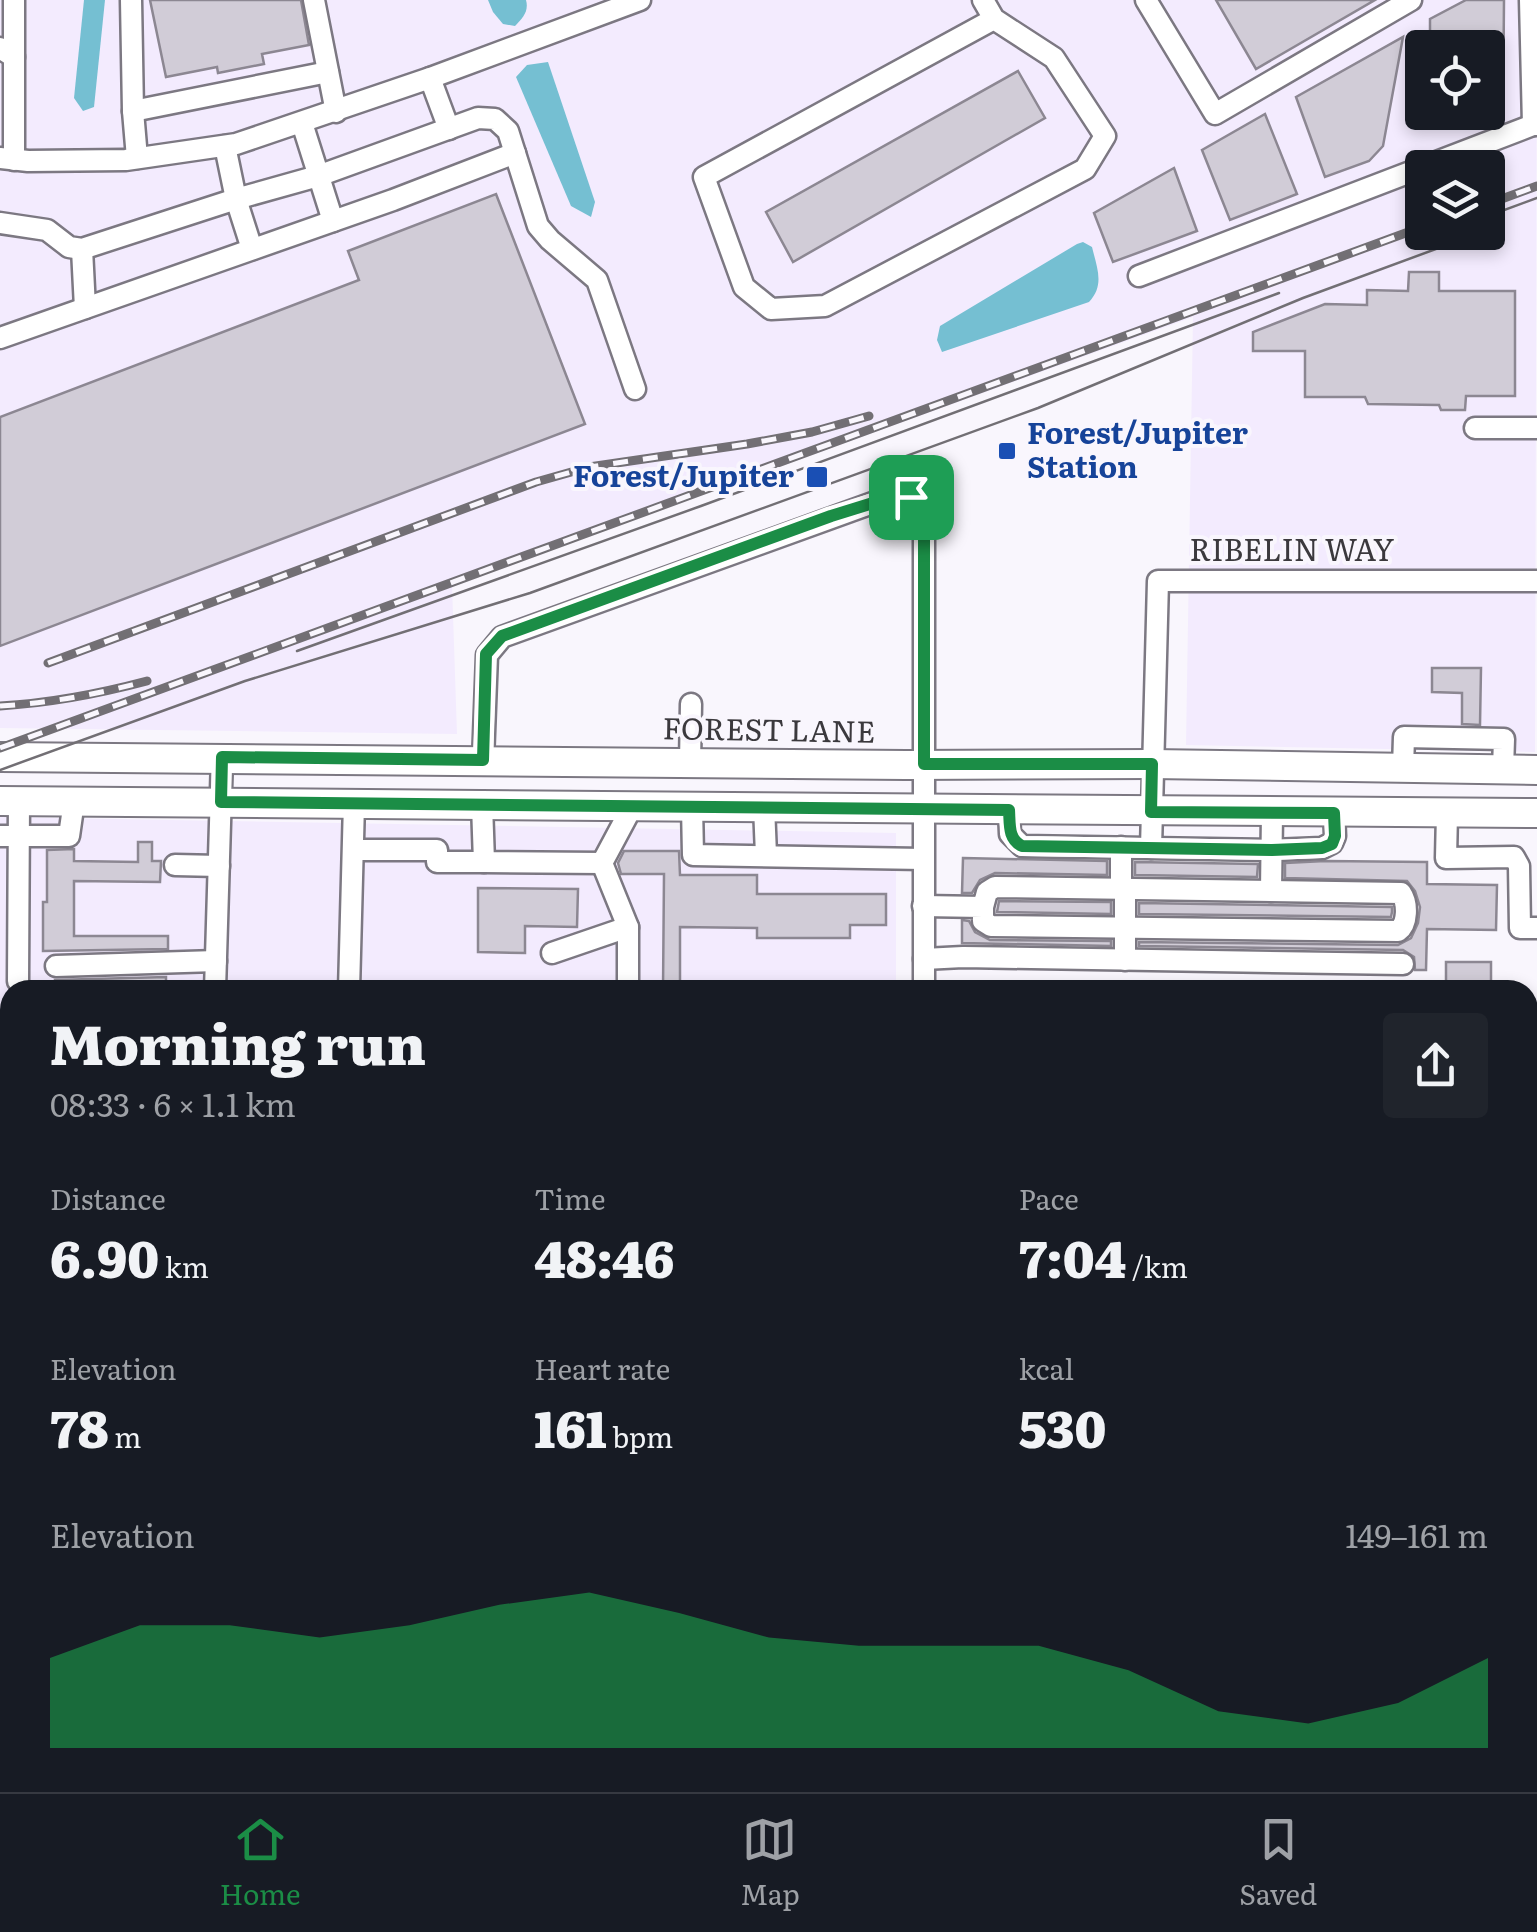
<!DOCTYPE html>
<html lang="en">
<head>
<meta charset="utf-8">
<style>
  :root { --surface:#171b24; --page:#20242c; --text:#f1f3f6; --muted:#9ea1a6; --line:#363941; --accent:#1b8d46 }
  body { margin:0; font-family:Literata,serif; background:var(--page); color:var(--text); height:100vh; display:flex; flex-direction:column; font-size:38px; white-space:nowrap }
  * { box-sizing:border-box; margin:0 }
  p { font-size:32px; color:var(--muted) }
  .icon { flex:none; width:55px; height:55px; fill:none; stroke:currentColor; stroke-width:2; stroke-linecap:round; stroke-linejoin:round }
  .map { position:relative; flex:1; overflow:hidden }
  .drawer { position:absolute; left:0px; top:980px; width:1538px; height:812px; display:flex; flex-direction:column; background:var(--surface); border-radius:30px 30px 0 0; box-shadow:0 5px 15px #0003 }
  .drawer>* { flex:none }
  .tools { position:absolute; left:1405px; top:30px; display:grid; gap:20px }
  .tools a { display:grid; place-items:center; width:100px; height:100px; border-radius:10px; background:var(--surface); box-shadow:0 5px 15px #0003; font-size:50px }
  .pin { position:absolute; display:grid; place-items:center; width:85px; height:85px; color:#fff; margin:-42px; border-radius:20px; box-shadow:0 5px 15px #0006 }
  .round { display:grid; place-items:center; flex:none; width:105px; height:105px; border-radius:10px; background:var(--page) }
  .summary { display:flex; align-items:center; justify-content:space-between; height:170px; padding:0 50px }
  h1 { font-size:55px; font-weight:800; line-height:75px }
  .figures { display:grid; grid-template-columns:repeat(3,1fr); gap:15px; height:170px; padding:10px 50px }
  .figures div { display:grid; align-content:center }
  .figures b { font-size:50px; font-weight:800 }
  .figures small { font-size:28px; font-weight:400 }
  .figures p { font-size:28px }
  .chart { height:280px; padding:20px 50px }
  .chart p { display:flex; justify-content:space-between }
  .chart svg { width:100%; height:180px; margin-top:10px; fill:var(--accent); opacity:.7 }
  .tabs { display:flex; justify-content:space-around; align-items:center; height:140px; border-top:2px solid var(--line); background:var(--surface); font-size:28px; color:var(--muted) }
  .tabs a { display:grid; justify-items:center; gap:5px }
  .tabs .selected { color:var(--accent) }
  .map>svg:first-child { display:block }
  .built { fill:#f3ebfe; fill-rule:evenodd }
  .water { fill:#75bfd2 }
  .building { fill:#d1ccd7; stroke:#8c8792; stroke-width:2.5 }
  .lines { fill:none; stroke-linecap:round; stroke-linejoin:round }
  .minor-casing { stroke:#7c7882; stroke-width:25 }
  .major-casing { stroke:#7c7882; stroke-width:32 }
  .minor { stroke:#fff; stroke-width:20 }
  .major { stroke:#fff; stroke-width:28 }
  .tram { stroke:#726f74; stroke-width:2.5 }
  .rail-casing { stroke:#726f74; stroke-width:9 }
  .rail { stroke:#f9f6fd; stroke-width:5; stroke-dasharray:15; stroke-linecap:butt }
  .route-casing { stroke:#fff; stroke-width:20 }
  .route { stroke:#1b8d46; stroke-width:12 }
  .transit-dot { fill:#1a4fb4; stroke:#f9f6fd; stroke-width:4 }
  .labels { text-anchor:middle; stroke-width:8; stroke-linejoin:round; paint-order:stroke }
  .transit-label { font-size:30px; font-weight:bold; fill:#164399; stroke:#f9f6fd; text-anchor:start }
  .street-label { font-size:30px; fill:#3b393d; stroke:#f9f6fd }
</style>
</head>
<body>
<div class="map">
<svg width="1537" height="1792" viewBox="0 0 1537 1792">
  <rect width="100%" height="100%" fill="#f9f6fd"/>
  <!-- built -->
  <g class="built">
    <path d="M 0,0 L 1537,0 L 1535,752 L 1186,745 L 1193,317 L 452,585 L 457,734 L 0,728 ZM 1422,48 L 1488,48 L 1488,112 L 1422,112 ZM 1422,168 L 1488,168 L 1488,232 L 1422,232 Z"/>
    <path d="M 0,817 L 896,833 L 896,990 L 10,990 L 10,1782 L 193,1783 L 193,1792 L 0,1792 Z"/>
  </g>
  <!-- water -->
  <g class="water">
    <path d="M 84,0 L 105,0 L 94,107 L 83,111 L 74,98 Z"/>
    <path d="M 488,0 L 526,0 C 529,11 523,18 515,26 L 503,24 L 493,12 Z"/>
    <path d="M 548,62 L 595,202 L 591,217 L 571,206 L 516,77 L 527,65 Z"/>
    <path d="M 1083,242 L 1092,247 C 1097,268 1105,285 1089,302 L 942,352 L 937,340 L 940,326 L 1077,244 Z"/>
  </g>
  <!-- building -->
  <g class="building">
    <path d="M 150,0 L 301,0 L 309,45 L 262,54 L 264,64 L 218,73 L 217,67 L 166,77 Z"/>
    <path d="M 1216,0 L 1375,0 L 1256,69 Z"/>
    <path d="M 1466,0 L 1504,0 L 1503,115 L 1488,115 L 1488,48 L 1430,48 L 1430,19 Z"/>
    <path d="M 1403,37 L 1383,146 L 1369,161 L 1325,177 L 1296,97 Z"/>
    <path d="M 1018,71 L 1045,118 L 793,262 L 766,212 Z"/>
    <path d="M 1265,114 L 1297,194 L 1230,220 L 1202,150 Z"/>
    <path d="M 1174,168 L 1197,231 L 1113,262 L 1094,213 Z"/>
    <path d="M 496,194 L 585,424 L 0,646 L 0,417 L 359,280 L 348,251 Z"/>
    <path d="M 1409,272 L 1439,272 L 1439,291 L 1515,291 L 1515,396 L 1466,396 L 1465,410 L 1441,410 L 1439,405 L 1368,404 L 1365,397 L 1305,397 L 1305,351 L 1253,351 L 1253,332 L 1325,304 L 1367,305 L 1367,290 L 1408,291 Z"/>
    <path d="M 1432,668 L 1481,668 L 1480,725 L 1462,724 L 1462,693 L 1432,692 Z"/>
    <path d="M 138,842 L 152,842 L 152,861 L 161,861 L 160,882 L 74,881 L 74,936 L 168,936 L 168,949 L 43,951 L 43,902 L 47,902 L 47,850 L 74,849 L 74,861 L 138,862 Z"/>
    <path d="M 624,851 L 679,851 L 680,875 L 757,875 L 757,894 L 886,894 L 886,925 L 850,925 L 850,938 L 757,938 L 757,928 L 680,927 L 680,990 L 663,990 L 664,874 L 621,874 L 618,863 Z"/>
    <path d="M 963,858 L 1107,861 L 1107,875 L 995,873 L 980,880 L 972,893 L 962,893 Z"/>
    <path d="M 1325,861 L 1427,862 L 1427,884 L 1497,885 L 1496,930 L 1427,929 L 1426,970 L 1415,970 L 1414,957 L 1403,950 L 1139,946 L 1139,942 L 1398,945 L 1411,938 L 1418,923 L 1420,907 L 1415,891 L 1407,881 L 1285,878 L 1285,863 Z"/>
    <path d="M 1135,862 L 1258,864 L 1257,877 L 1135,875 Z"/>
    <path d="M 478,888 L 578,889 L 577,927 L 525,926 L 525,953 L 478,952 Z"/>
    <path d="M 999,901 L 1111,902 L 1111,914 L 997,912 Z"/>
    <path d="M 1139,903 L 1392,907 L 1392,912 L 1391,917 L 1139,914 Z"/>
    <path d="M 962,920 L 969,921 L 975,932 L 990,940 L 1111,941 L 1111,946 L 962,943 Z"/>
    <rect x="1446" y="962" width="45" height="28"/>
    <path d="M 166,977 L 166,990 L 55,990 L 55,980 Z"/>
  </g>
  <g class="lines">
    <defs>
      <g id="minor">
        <path d="M 14,0 L 14,57"/>
        <path d="M 131,0 L 133,111 L 137,158"/>
        <path d="M 314,0 L 336,112"/>
        <path d="M 983,0 L 994,19 L 704,177 L 744,287 L 771,309 L 825,306 L 1085,169 L 1105,136 L 1054,58 L 994,19"/>
        <path d="M 1146,0 L 1215,114 L 1411,0"/>
        <path d="M 1530,0 L 1533,125 L 1537,125"/>
        <path d="M 0,48 L 14,57 L 14,160"/>
        <path d="M 430,78 L 449,129"/>
        <path d="M 133,111 L 328,72"/>
        <path d="M 302,123 L 333,221"/>
        <path d="M 225,146 L 236,199 L 252,249"/>
        <path d="M 0,158 L 28,161 L 126,160 L 236,144 L 430,78 L 640,0"/>
        <path d="M 0,223 L 47,230 L 69,247 L 82,249 L 236,199 L 318,176 L 478,118 L 495,119 L 508,131 L 538,226 L 550,240 L 597,280 L 635,389"/>
        <path d="M 82,249 L 85,308"/>
        <path d="M 1139,276 L 1533,125"/>
        <path d="M 0,338 L 393,200 L 515,153"/>
        <path d="M 1475,428 L 1537,428"/>
        <path d="M 483,760 L 487,655 L 502,637 L 892,496 L 911,497 L 924,509 L 924,990"/>
        <path d="M 690,763 L 691,704"/>
        <path d="M 1403,768 L 1404,737 L 1504,739 L 1503,769"/>
        <path d="M 482,804 L 484,862 L 602,863 L 633,805"/>
        <path d="M 692,806 L 693,855 L 923,859"/>
        <path d="M 764,806 L 766,855"/>
        <path d="M 1009,811 L 1010,834 L 1022,846 L 1272,850 L 1322,848 L 1332,843 L 1335,836 L 1334,813"/>
        <path d="M 1447,813 L 1446,858 L 1514,857 L 1519,866 L 1520,928 L 1537,928"/>
        <path d="M 0,836 L 69,836 L 74,801"/>
        <path d="M 1121,847 L 1121,889"/>
        <path d="M 1151,848 L 1158,581 L 1537,581"/>
        <path d="M 354,850 L 437,850 L 437,862 L 484,862"/>
        <path d="M 602,863 L 628,927 L 628,990"/>
        <path d="M 175,865 L 219,866"/>
        <path d="M 1271,891 L 1272,813"/>
        <path d="M 923,906 L 983,907 L 983,921 L 991,926 L 1398,931 C 1408,924 1408,903 1401,893 L 995,887 L 987,892 L 983,907"/>
        <path d="M 552,953 L 628,927"/>
        <path d="M 924,959 L 963,957 L 1403,964"/>
        <path d="M 1125,960 L 1125,889"/>
        <path d="M 56,966 L 216,961"/>
        <path d="M 18,981 L 19,801"/>
        <path d="M 215,990 L 222,757"/>
        <path d="M 349,990 L 354,803"/>
        <path d="M 0,1183 L 10,1183"/>
        <path d="M 1528,1276 L 1537,1276"/>
        <path d="M 0,1292 L 10,1292"/>
        <path d="M 1528,1317 L 1537,1318"/>
        <path d="M 0,1322 L 10,1322"/>
        <path d="M 0,1355 L 10,1355"/>
        <path d="M 1528,1714 L 1537,1714"/>
        <path d="M 0,1726 L 10,1726"/>
        <path d="M 210,1782 L 210,1792"/>
        <path d="M 430,1782 L 430,1792"/>
        <path d="M 1081,1782 L 1081,1792"/>
        <path d="M 1215,1782 L 1215,1792"/>
        <path d="M 730,1792 L 741,1782"/>
      </g>
      <g id="major">
        <path d="M 0,757 L 906,765 L 1152,764 L 1537,770"/>
        <path d="M 0,801 C 512,803 1025,812 1537,813"/>
      </g>
    </defs>
    <!-- minor casing -->
    <use href="#minor" class="minor-casing"/>
    <!-- major casing -->
    <use href="#major" class="major-casing"/>
    <!-- minor -->
    <use href="#minor" class="minor"/>
    <!-- major -->
    <use href="#major" class="major"/>
    <!-- tram -->
    <g class="tram">
      <path d="M 1488,216 L 1537,198"/>
      <path d="M 297,651 L 701,506 L 1279,293"/>
      <path d="M 0,770 L 245,681 L 530,593 L 1038,408 L 1303,298 L 1482,232"/>
    </g>
    <defs>
      <g id="rail">
        <path d="M 1488,204 L 1537,186"/>
        <path d="M 48,663 L 536,482 L 589,467 L 747,444 L 812,432 L 869,416"/>
        <path d="M 0,706 C 51,703 98,694 147,681"/>
        <path d="M 0,748 L 1422,227"/>
      </g>
    </defs>
    <!-- rail casing -->
    <use href="#rail" class="rail-casing"/>
    <!-- rail -->
    <use href="#rail" class="rail"/>
  </g>
  <g class="lines">
    <defs>
      <path id="route" d="M 902,494 L 919,502 L 924,509 L 924,764 L 1152,764 L 1151,812 L 1334,813 L 1335,836 L 1332,844 L 1322,848 L 1272,850 L 1022,846 C 1008,839 1010,825 1009,810 L 221,802 L 222,757 L 483,760 L 486,654 L 502,636 L 831,516 Z"/>
    </defs>
    <!-- route casing -->
    <use href="#route" class="route-casing"/>
    <!-- route -->
    <use href="#route" class="route"/>
  </g>
  <!-- markers -->
  <g class="transit-dot">
    <rect x="997" y="441" width="20" height="20" rx="5"/>
    <rect x="805" y="465" width="24" height="24" rx="5"/>
  </g>
  <g class="labels">
    <!-- transit labels -->
    <g class="transit-label">
      <text x="1027" y="444">Forest/Jupiter<tspan x="1027" dy="34">Station</tspan></text>
      <text x="794" y="487" text-anchor="end">Forest/Jupiter</text>
    </g>
    <!-- street labels -->
    <g class="street-label">
      <text x="1292" y="561">RIBELIN WAY</text>
      <text transform="translate(769 731) rotate(1)" y="10">FOREST LANE</text>
    </g>
  </g>
</svg>
<div class="tools">
<a><svg class="icon" aria-label="locate" viewBox="0 0 24 24"><circle cx="12" cy="12" r="6"/><path d="M12 2v4M12 18v4M2 12h4M18 12h4"/></svg></a>
<a><svg class="icon" aria-label="layers" viewBox="0 0 24 24"><path d="M12 4l9 5-9 5-9-5zM3 14l9 5 9-5"/></svg></a>
</div>
<div class="pin" style="left:911px;top:497px;background:#1e9e55"><svg class="icon" aria-label="arrive" viewBox="0 0 24 24"><path d="M6 21V4h12l-3 4 3 4H6"/></svg></div>
<section class="drawer">
<div class="summary"><div><h1>Morning run</h1><p>08:33 · 6 × 1.1 km</p></div><a class="round"><svg class="icon" aria-label="share" viewBox="0 0 24 24"><path d="M12 15V3M7 8l5-5 5 5M5 13v7h14v-7"/></svg></a></div>
<div class="figures">
<div><p>Distance</p><b>6.90<small> km</small></b></div>
<div><p>Time</p><b>48:46</b></div>
<div><p>Pace</p><b>7:04<small> /km</small></b></div>
</div>
<div class="figures">
<div><p>Elevation</p><b>78<small> m</small></b></div>
<div><p>Heart rate</p><b>161<small> bpm</small></b></div>
<div><p>kcal</p><b>530</b></div>
</div>
<div class="chart"><p><span>Elevation</span>149–161 m</p>
<svg viewBox="0 0 160 44" preserveAspectRatio="none"><path d="M0 44V22L10 14L20 14L30 17L40 14L50 9L60 6L70 11L80 17L90 19L100 19L110 19L120 25L130 35L140 38L150 33L160 22V44z"/></svg>
</div>
</section>
</div>
<nav class="tabs">
<a class="selected"><svg class="icon" aria-label="home" viewBox="0 0 24 24"><path d="M3 11l9-7 9 7M6 9v11h12V9"/></svg>Home</a>
<a><svg class="icon" aria-label="map" viewBox="0 0 24 24"><path d="M3 6l6-2 6 2 6-2v14l-6 2-6-2-6 2zM9 4v14M15 6v14"/></svg>Map</a>
<a><svg class="icon" aria-label="saved" viewBox="0 0 24 24"><path d="M7 4h10v16l-5-4-5 4z"/></svg>Saved</a>
</nav>
</body>
</html>
